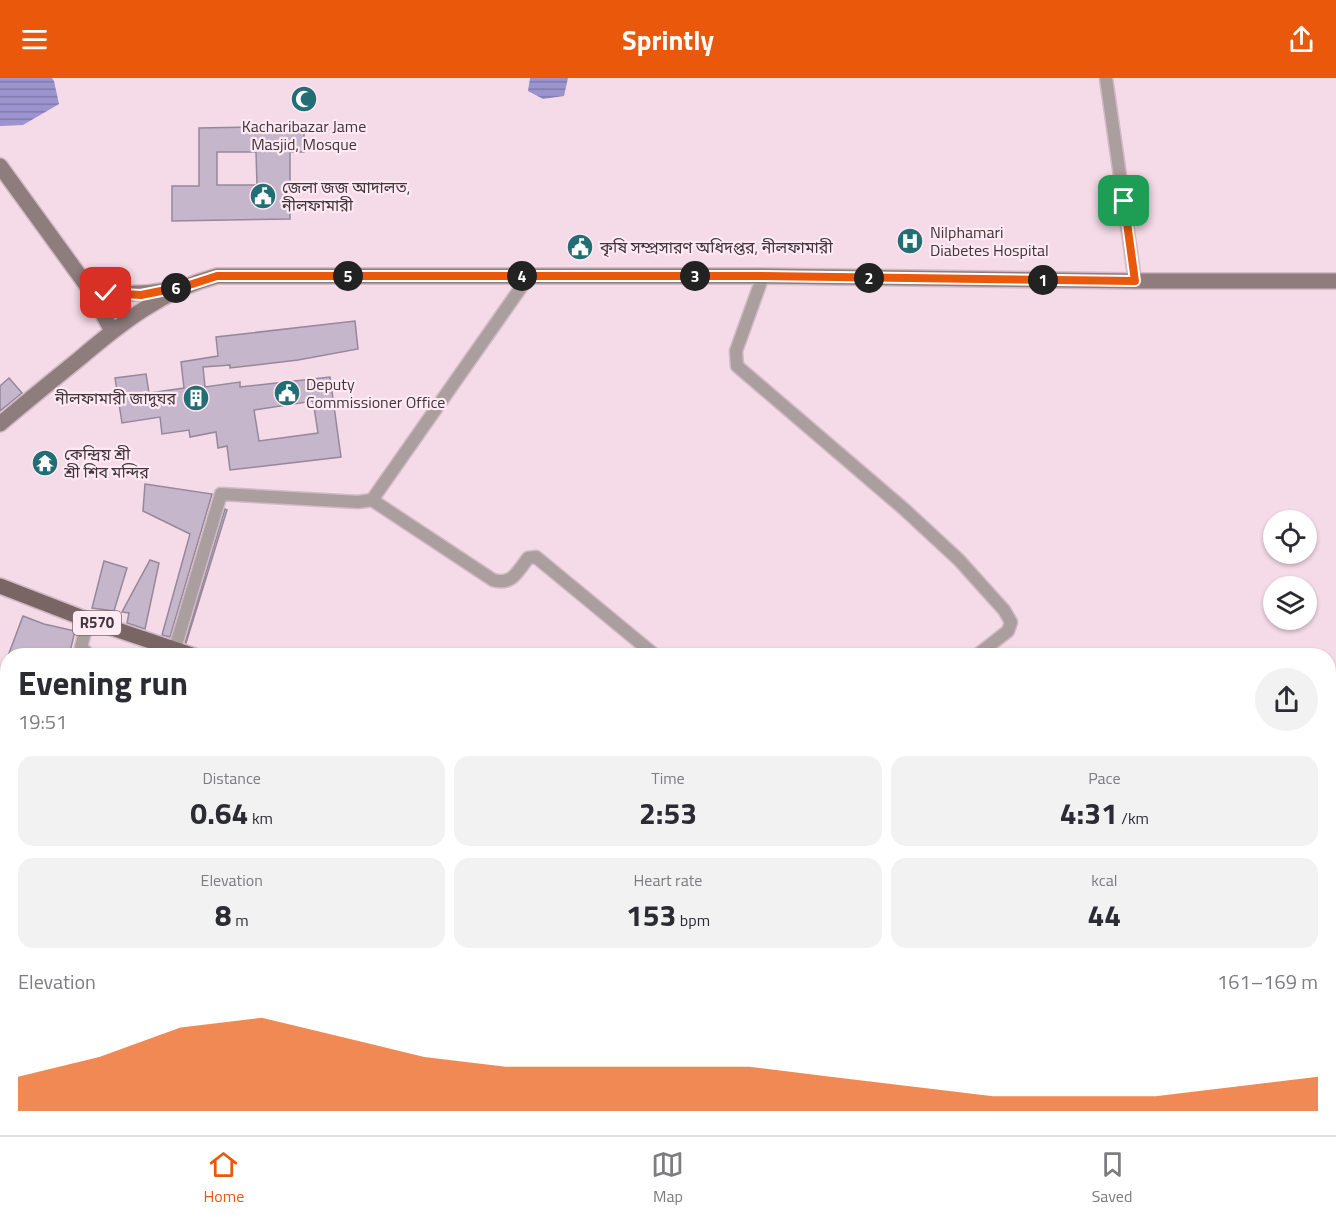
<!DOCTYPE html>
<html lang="en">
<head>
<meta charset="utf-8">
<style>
  :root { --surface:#fff; --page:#f2f2f3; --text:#2b2b33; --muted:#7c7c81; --line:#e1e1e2; --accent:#ea580c }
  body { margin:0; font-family:"Titillium Web","Noto Sans Bengali",sans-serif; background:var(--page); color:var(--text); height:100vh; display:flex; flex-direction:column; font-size:22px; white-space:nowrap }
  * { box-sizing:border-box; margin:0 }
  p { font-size:20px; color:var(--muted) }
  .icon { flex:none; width:33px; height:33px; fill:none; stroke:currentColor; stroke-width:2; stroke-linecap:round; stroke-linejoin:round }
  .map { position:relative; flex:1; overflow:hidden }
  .details { position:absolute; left:0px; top:570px; width:1336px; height:488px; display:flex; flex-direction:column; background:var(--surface); border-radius:24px 24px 0 0; box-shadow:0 2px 4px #0004 }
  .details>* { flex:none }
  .controls { position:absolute; left:1263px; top:432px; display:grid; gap:12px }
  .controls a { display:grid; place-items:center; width:54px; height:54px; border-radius:50%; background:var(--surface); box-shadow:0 2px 4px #0004; font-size:30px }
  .pin { position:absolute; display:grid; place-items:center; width:51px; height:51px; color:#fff; margin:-26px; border-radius:12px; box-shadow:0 3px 9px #0006 }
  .km { position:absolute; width:30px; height:30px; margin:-15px; border-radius:50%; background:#222; color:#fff; font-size:16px; line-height:30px; text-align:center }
  .round { display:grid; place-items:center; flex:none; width:63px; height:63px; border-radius:32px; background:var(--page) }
  .overview { display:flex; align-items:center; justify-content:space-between; height:102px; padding:0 18px }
  h1 { font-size:33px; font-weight:700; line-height:45px }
  .metrics { display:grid; grid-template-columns:repeat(3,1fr); gap:9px; height:102px; padding:6px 18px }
  .metrics div { display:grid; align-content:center; border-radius:15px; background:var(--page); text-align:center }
  .metrics b { font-size:30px; font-weight:700 }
  .metrics small { font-size:16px; font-weight:400 }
  .metrics p { font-size:16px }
  .chart { height:168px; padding:12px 18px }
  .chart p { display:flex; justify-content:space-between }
  .chart svg { width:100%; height:108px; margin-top:6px; fill:var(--accent); opacity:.7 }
  header { display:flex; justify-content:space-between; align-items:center; height:78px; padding:0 18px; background:var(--accent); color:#fff; font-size:27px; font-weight:700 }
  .tab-bar { display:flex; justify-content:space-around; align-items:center; height:84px; border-top:2px solid var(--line); background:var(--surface); font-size:16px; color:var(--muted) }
  .tab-bar a { display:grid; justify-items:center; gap:3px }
  .tab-bar .selected { color:var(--accent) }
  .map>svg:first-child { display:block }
  .water { fill:url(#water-rules) }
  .building { fill:#c6b6cb; stroke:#96879a; stroke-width:1.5; fill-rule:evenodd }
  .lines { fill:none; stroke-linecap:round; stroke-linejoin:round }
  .street-casing { stroke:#d1b9c5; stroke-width:15 }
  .secondary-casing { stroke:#d1b9c5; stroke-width:18 }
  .primary-casing { stroke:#d1b9c5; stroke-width:18 }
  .street { stroke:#aa9e9e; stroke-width:12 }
  .secondary { stroke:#8f7c7d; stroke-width:15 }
  .primary { stroke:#7a6565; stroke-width:15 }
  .route-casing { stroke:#fff; stroke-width:12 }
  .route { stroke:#ea580c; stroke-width:8 }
  .labels { text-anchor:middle; stroke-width:4.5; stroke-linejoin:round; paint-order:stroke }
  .shield { fill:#ffe9f3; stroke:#796c72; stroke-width:1.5 }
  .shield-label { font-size:15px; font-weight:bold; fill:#40363b }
  .poi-label { font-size:16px; fill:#40363b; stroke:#ffe9f3; text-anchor:start }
</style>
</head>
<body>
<header><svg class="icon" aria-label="menu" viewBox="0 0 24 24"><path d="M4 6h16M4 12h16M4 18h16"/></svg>Sprintly<svg class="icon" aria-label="share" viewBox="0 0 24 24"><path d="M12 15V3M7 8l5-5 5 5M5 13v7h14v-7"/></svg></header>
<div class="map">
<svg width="1336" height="1057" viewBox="0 0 1336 1057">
  <defs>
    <pattern id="water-rules" width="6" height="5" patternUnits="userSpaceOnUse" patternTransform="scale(1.5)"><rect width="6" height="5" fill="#9c94cf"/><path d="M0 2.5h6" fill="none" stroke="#817aa9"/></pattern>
  </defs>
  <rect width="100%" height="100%" fill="#f5dae7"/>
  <!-- water -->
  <g class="water">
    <path d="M 0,0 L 52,0 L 54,3 L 59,26 L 23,47 L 0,48 Z"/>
    <path d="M 530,0 L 568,0 L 564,18 L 543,21 L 528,13 Z"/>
  </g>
  <!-- building -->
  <g class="building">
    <path d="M 304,48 L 304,74 L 290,74 L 290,141 L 172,143 L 172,108 L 199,108 L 199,50 ZM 217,74 L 256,74 L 257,107 L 217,107 Z"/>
    <path d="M 355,243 L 358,271 L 298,282 L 230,290 L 230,287 L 203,289 L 205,309 L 240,304 L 240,309 L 330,299 L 341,379 L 230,392 L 227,368 L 218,370 L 216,354 L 190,359 L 189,352 L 162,356 L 160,339 L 122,345 L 115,300 L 146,296 L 149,315 L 184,310 L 181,284 L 218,278 L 216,259 ZM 313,323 L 318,355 L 259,363 L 254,332 Z"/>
    <path d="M 9,300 L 22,315 L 0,333 L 0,308 Z"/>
    <path d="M 145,406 L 212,416 L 170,559 L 162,557 L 190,456 L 143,433 Z"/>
    <path d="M 225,431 L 227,432 L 186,565 L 185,564 Z"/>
    <path d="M 150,482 L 159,485 L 145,551 L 127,545 L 129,535 L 122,534 Z"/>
    <path d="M 104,483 L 127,490 L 114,533 L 92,530 Z"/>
    <path d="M 23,538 L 44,546 L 75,553 L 69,578 L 8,578 Z"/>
  </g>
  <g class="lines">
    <defs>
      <g id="street">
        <path d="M 1106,0 L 1135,203"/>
        <path d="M 763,198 L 736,273 L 737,288 L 904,431 L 959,482 L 1004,532 L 1011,544 L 1008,553 L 976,578"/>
        <path d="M 372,422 L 529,198"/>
        <path d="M 88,542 L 81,569 L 90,578"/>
        <path d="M 173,577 L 221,416 L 358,424 L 372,422 L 493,502 C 512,508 518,493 528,480 L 536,479 L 656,578"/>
        <path d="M 1329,628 L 1336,622"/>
        <path d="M 0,891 L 8,884"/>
        <path d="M 647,1050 L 664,1057"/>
        <path d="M 358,1057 L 365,1050"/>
        <path d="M 608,1057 L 613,1050"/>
        <path d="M 1012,1057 L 1018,1050"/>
      </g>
      <g id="secondary">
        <path d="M 0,88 L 90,212 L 112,253"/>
        <path d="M 90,212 C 117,217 140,217 167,212"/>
        <path d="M 0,346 C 26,324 52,303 79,281 C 120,246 163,212 217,198 L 763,198 L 1135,203 L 1336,203"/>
      </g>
      <g id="primary">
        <path d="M 0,508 L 88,542 L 195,578"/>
        <path d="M 1329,861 L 1336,862"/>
      </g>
    </defs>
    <!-- street casing -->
    <use href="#street" class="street-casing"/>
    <!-- secondary casing -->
    <use href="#secondary" class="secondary-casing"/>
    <!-- primary casing -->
    <use href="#primary" class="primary-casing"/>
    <!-- street -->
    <use href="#street" class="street"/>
    <!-- secondary -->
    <use href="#secondary" class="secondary"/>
    <!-- primary -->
    <use href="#primary" class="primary"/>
  </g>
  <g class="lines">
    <defs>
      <path id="route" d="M 106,215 L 141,217 L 186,208 L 217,198 L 763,198 L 1135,203 L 1124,123"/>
    </defs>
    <!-- route casing -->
    <use href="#route" class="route-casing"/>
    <!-- route -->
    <use href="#route" class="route"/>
  </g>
  <!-- icons -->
  <defs>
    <symbol id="mosque-disc" viewBox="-11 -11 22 22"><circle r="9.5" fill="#236e74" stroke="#ffe9f3"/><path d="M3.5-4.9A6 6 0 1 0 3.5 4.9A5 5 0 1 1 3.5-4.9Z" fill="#fff"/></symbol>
    <symbol id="civic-disc" viewBox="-11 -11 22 22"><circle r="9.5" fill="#236e74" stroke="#ffe9f3"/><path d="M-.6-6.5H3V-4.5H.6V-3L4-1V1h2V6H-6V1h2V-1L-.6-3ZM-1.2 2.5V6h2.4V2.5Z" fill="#fff"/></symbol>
    <symbol id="hospital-disc" viewBox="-11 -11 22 22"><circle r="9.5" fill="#236e74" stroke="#ffe9f3"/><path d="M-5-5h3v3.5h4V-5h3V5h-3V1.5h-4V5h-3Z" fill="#fff"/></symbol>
    <symbol id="building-disc" viewBox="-11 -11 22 22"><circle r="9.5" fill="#236e74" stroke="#ffe9f3"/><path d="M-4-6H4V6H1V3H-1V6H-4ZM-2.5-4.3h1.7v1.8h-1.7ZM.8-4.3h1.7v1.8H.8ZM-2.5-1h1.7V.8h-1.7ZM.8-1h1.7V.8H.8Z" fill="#fff"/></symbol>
    <symbol id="temple-disc" viewBox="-11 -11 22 22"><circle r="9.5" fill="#236e74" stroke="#ffe9f3"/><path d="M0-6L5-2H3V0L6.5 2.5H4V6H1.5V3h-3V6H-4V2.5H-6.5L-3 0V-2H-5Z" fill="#fff"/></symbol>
  </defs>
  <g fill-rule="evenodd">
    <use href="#mosque-disc" x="289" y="6" width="30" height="30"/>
    <use href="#civic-disc" x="248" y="103" width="30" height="30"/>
    <use href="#hospital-disc" x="895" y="148" width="30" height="30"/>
    <use href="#civic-disc" x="565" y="154" width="30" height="30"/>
    <use href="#civic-disc" x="272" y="300" width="30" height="30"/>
    <use href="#building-disc" x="181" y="305" width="30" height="30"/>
    <use href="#temple-disc" x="30" y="370" width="30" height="30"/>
  </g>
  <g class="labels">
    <!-- shield labels -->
    <rect class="shield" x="73" y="533" width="48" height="24" rx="4.5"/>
    <g class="shield-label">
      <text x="97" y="550">R570</text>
    </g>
    <!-- poi labels -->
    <g class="poi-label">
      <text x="304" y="54" text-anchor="middle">Kacharibazar Jame<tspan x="304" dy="18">Masjid, Mosque</tspan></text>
      <text x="282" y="115">জেলা জজ আদালত,<tspan x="282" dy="18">নীলফামারী</tspan></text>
      <text x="930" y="160">Nilphamari<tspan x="930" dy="18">Diabetes Hospital</tspan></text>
      <text x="600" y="175">কৃষি সম্প্রসারণ অধিদপ্তর, নীলফামারী</text>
      <text x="306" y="312">Deputy<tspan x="306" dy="18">Commissioner Office</tspan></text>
      <text x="176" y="326" text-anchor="end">নীলফামারী জাদুঘর</text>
      <text x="64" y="382">কেন্দ্রিয় শ্রী<tspan x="64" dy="18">শ্রী শিব মন্দির</tspan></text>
    </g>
  </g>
</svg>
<div class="controls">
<a><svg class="icon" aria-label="locate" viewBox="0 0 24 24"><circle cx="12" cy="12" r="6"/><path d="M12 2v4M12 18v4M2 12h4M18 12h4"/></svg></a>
<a><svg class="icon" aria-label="layers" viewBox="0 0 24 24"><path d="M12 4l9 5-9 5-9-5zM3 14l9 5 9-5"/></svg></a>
</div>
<div class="pin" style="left:1124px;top:123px;background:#1e9e55"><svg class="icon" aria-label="arrive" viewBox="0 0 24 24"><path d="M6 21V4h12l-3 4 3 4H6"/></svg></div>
<div class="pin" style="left:106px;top:215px;background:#d93025"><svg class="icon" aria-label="check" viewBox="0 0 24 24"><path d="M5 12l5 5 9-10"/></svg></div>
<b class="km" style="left:1043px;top:202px">1</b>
<b class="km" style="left:869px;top:200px">2</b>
<b class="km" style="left:695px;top:198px">3</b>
<b class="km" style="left:522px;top:198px">4</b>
<b class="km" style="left:348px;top:198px">5</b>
<b class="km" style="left:176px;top:210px">6</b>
<section class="details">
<div class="overview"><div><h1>Evening run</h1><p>19:51</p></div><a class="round"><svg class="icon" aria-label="share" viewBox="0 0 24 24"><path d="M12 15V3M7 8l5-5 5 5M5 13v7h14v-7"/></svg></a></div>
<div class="metrics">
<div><p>Distance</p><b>0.64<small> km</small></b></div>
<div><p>Time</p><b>2:53</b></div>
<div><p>Pace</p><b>4:31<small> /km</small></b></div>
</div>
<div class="metrics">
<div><p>Elevation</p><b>8<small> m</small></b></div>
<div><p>Heart rate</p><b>153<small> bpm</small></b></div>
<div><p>kcal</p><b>44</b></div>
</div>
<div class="chart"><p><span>Elevation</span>161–169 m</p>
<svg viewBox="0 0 160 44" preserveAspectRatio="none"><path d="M0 44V30L10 22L20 10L30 6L40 14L50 22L60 26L70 26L80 26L90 26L100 30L110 34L120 38L130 38L140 38L150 34L160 30V44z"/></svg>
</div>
</section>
</div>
<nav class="tab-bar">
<a class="selected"><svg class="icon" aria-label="home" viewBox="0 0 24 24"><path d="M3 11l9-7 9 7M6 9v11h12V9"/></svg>Home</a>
<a><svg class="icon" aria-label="map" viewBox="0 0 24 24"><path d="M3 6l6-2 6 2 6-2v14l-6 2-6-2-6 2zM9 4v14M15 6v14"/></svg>Map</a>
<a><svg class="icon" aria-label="saved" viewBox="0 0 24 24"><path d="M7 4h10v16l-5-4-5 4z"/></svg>Saved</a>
</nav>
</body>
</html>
